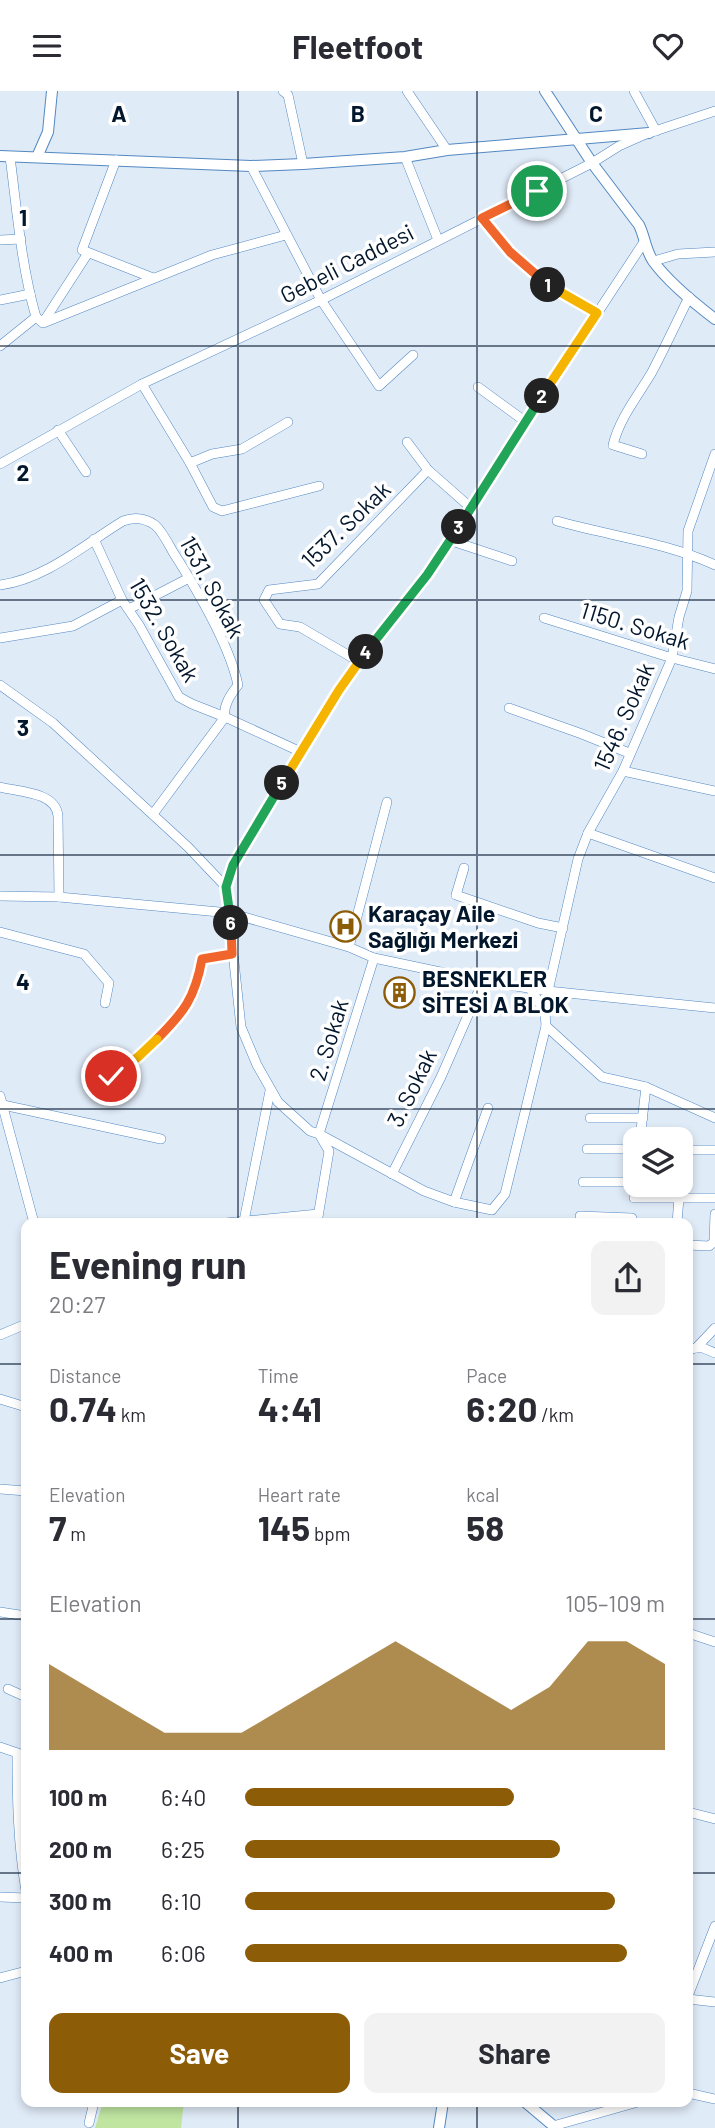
<!DOCTYPE html>
<html lang="en">
<head>
<meta charset="utf-8">
<style>
  :root { --surface:#fff; --page:#f2f2f3; --text:#2b2b33; --muted:#7c7c81; --accent:#8d5c07 }
  body { margin:0; font-family:Barlow,sans-serif; background:var(--page); color:var(--text); height:100vh; display:flex; flex-direction:column; font-size:26px; white-space:nowrap }
  * { box-sizing:border-box; margin:0 }
  p { font-size:23px; color:var(--muted) }
  .icon { flex:none; width:38px; height:38px; fill:none; stroke:currentColor; stroke-width:2; stroke-linecap:round; stroke-linejoin:round }
  .map { position:relative; flex:1; overflow:hidden }
  .drawer { position:absolute; left:21px; top:1127px; width:672px; height:889px; display:flex; flex-direction:column; background:var(--surface); border-radius:14px; box-shadow:0 4px 10px #0003 }
  .drawer>* { flex:none }
  .fabs { position:absolute; left:623px; top:1036px; display:grid; gap:14px }
  .fabs a { display:grid; place-items:center; width:70px; height:70px; border-radius:14px; background:var(--surface); box-shadow:0 4px 10px #0003; font-size:35px }
  .pin { position:absolute; display:grid; place-items:center; width:60px; height:60px; color:#fff; margin:-30px; border:4px solid #fff; border-radius:50%; box-shadow:0 2px 7px #0007 }
  .km { position:absolute; width:35px; height:35px; margin:-18px; border-radius:50%; background:#222; color:#fff; font-size:19px; line-height:35px; text-align:center }
  .round { display:grid; place-items:center; flex:none; width:74px; height:74px; border-radius:14px; background:var(--page) }
  .headline { display:flex; align-items:center; justify-content:space-between; height:119px; padding:0 28px }
  h1 { font-size:38px; font-weight:700; line-height:52px }
  .figures { display:grid; grid-template-columns:repeat(3,1fr); gap:10px; height:119px; padding:7px 28px }
  .figures div { display:grid; align-content:center }
  .figures b { font-size:35px; font-weight:700 }
  .figures small { font-size:19px; font-weight:400 }
  .figures p { font-size:19px }
  .chart { height:196px; padding:14px 28px }
  .chart p { display:flex; justify-content:space-between }
  .chart svg { width:100%; height:126px; margin-top:7px; fill:var(--accent); opacity:.7 }
  .cta { display:flex; gap:14px; margin-top:auto; padding:14px 28px }
  .cta a { flex:1; height:80px; border-radius:14px; background:var(--accent); color:#fff; font-size:28px; font-weight:700; line-height:80px; text-align:center }
  .cta a+a { background:var(--page); color:var(--text) }
  ul { padding:0 28px; list-style:none; font-size:23px }
  li { display:grid; grid-template-columns:112px 84px 1fr; align-items:center; height:52px }
  li i { height:18px; border-radius:9px; background:var(--accent) }
  header { display:flex; justify-content:space-between; align-items:center; height:91px; padding:0 28px; background:var(--surface); font-size:32px; font-weight:700 }
  .map>svg:first-child { display:block }
  .green { fill:#bfe5a1 }
  .lines { fill:none; stroke-linecap:round; stroke-linejoin:round }
  .minor-casing { stroke:#5288c2; stroke-width:10 }
  .tertiary-casing { stroke:#5288c2; stroke-width:12 }
  .minor { stroke:#fff; stroke-width:9 }
  .tertiary { stroke:#fff; stroke-width:10 }
  .split-1-casing { stroke:#fff; stroke-width:14 }
  .split-2-casing { stroke:#fff; stroke-width:14 }
  .split-3-casing { stroke:#fff; stroke-width:14 }
  .split-4-casing { stroke:#fff; stroke-width:14 }
  .split-5-casing { stroke:#fff; stroke-width:14 }
  .split-6-casing { stroke:#fff; stroke-width:14 }
  .split-7-casing { stroke:#fff; stroke-width:14 }
  .split-8-casing { stroke:#fff; stroke-width:14 }
  .split-1 { stroke:#f0652b; stroke-width:9 }
  .split-2 { stroke:#f5b400; stroke-width:9 }
  .split-3 { stroke:#22a559; stroke-width:9 }
  .split-4 { stroke:#22a559; stroke-width:9 }
  .split-5 { stroke:#f5b400; stroke-width:9 }
  .split-6 { stroke:#22a559; stroke-width:9 }
  .split-7 { stroke:#f0652b; stroke-width:9 }
  .split-8 { stroke:#f5b400; stroke-width:9 }
  .grid { fill:none; stroke:#02162c; stroke-width:2; stroke-opacity:0.55 }
  .labels { text-anchor:middle; stroke-width:7; stroke-linejoin:round; paint-order:stroke }
  .street-label { font-size:23px; fill:#02162c; stroke:#fff }
  .poi-label { font-size:23px; font-weight:bold; fill:#02162c; stroke:#fff; text-anchor:start }
  .grid-label { font-size:23px; text-anchor:middle; font-weight:bold; fill:#02162c; stroke:#fff; stroke-width:7; stroke-linejoin:round; paint-order:stroke }
</style>
</head>
<body>
<header><svg class="icon" aria-label="menu" viewBox="0 0 24 24"><path d="M4 6h16M4 12h16M4 18h16"/></svg>Fleetfoot<svg class="icon" aria-label="heart" viewBox="0 0 24 24"><path d="M12 20l-8-8c-3-5 5-10 8-4 3-6 11-1 8 4z"/></svg></header>
<div class="map">
<svg width="715" height="2037" viewBox="0 0 715 2037">
  <rect width="100%" height="100%" fill="#e0ebf8"/>
  <!-- green -->
  <path class="green" d="M 103,2011 L 184,2011 L 181,2037 L 95,2037 Z"/>
  <g class="lines">
    <defs>
      <g id="minor">
        <path d="M 283,0 L 288,4 L 303,73"/>
        <path d="M 407,0 L 447,59"/>
        <path d="M 634,0 L 656,40"/>
        <path d="M 405,66 L 438,149"/>
        <path d="M 116,69 L 82,159 L 153,187"/>
        <path d="M 251,75 L 321,209 L 379,295 L 413,264"/>
        <path d="M 482,127 L 510,161 L 551,196 L 597,222"/>
        <path d="M 0,149 L 21,148"/>
        <path d="M 654,170 L 678,163 L 715,161"/>
        <path d="M 0,209 L 30,203"/>
        <path d="M 36,226 L 43,232 L 212,164 L 286,144"/>
        <path d="M 44,230 L 88,162"/>
        <path d="M 0,255 L 36,226 C 21,174 17,119 10,66"/>
        <path d="M 142,293 L 190,372 L 213,416 L 222,420 L 319,395"/>
        <path d="M 478,296 L 526,331"/>
        <path d="M 58,339 L 86,381"/>
        <path d="M 407,351 L 428,379"/>
        <path d="M 642,363 L 613,354 C 620,326 638,305 652,281 C 665,256 677,231 689,206"/>
        <path d="M 190,372 L 212,363 L 242,358 L 288,331"/>
        <path d="M 0,373 L 142,293 L 321,209 L 592,72 L 619,55 L 646,43 L 715,20"/>
        <path d="M 557,430 C 610,445 665,451 715,474"/>
        <path d="M 94,448 L 122,509 L 139,534 L 179,606 L 192,613 L 225,626 L 301,661"/>
        <path d="M 452,450 L 512,470"/>
        <path d="M 0,494 C 46,488 85,453 123,430 C 134,426 145,427 155,434 C 162,440 168,452 173,461 C 196,497 229,552 238,594 C 231,603 223,614 225,626 L 153,723"/>
        <path d="M 129,518 L 189,487"/>
        <path d="M 544,527 L 672,567 L 715,578"/>
        <path d="M 0,547 L 73,535 L 122,509"/>
        <path d="M 358,570 L 300,536 L 280,533 L 264,509 L 269,499 L 318,493 L 428,379 L 470,416"/>
        <path d="M 0,594 L 53,632 L 188,756 L 226,796"/>
        <path d="M 509,617 L 582,643 L 629,662"/>
        <path d="M 623,680 L 715,700"/>
        <path d="M 0,696 C 20,701 56,701 58,725 L 59,806"/>
        <path d="M 588,742 L 715,787"/>
        <path d="M 464,777 L 456,804 L 538,832 L 563,837"/>
        <path d="M 0,805 L 59,806 L 230,822 L 349,856 L 374,867 L 483,890 L 548,900 L 715,917"/>
        <path d="M 0,841 L 84,863 L 109,892 L 105,912"/>
        <path d="M 349,856 L 387,711"/>
        <path d="M 374,867 L 319,1043 L 424,1100 L 454,1111 L 488,1017"/>
        <path d="M 530,897 L 545,921 L 546,935 L 602,986 L 646,996 L 715,1027"/>
        <path d="M 548,900 L 578,768 L 588,742 L 623,680 L 672,567 L 679,526 L 687,500 L 688,440 L 715,363"/>
        <path d="M 112,985 C 141,966 185,929 197,895 C 200,887 200,877 202,868 L 232,863"/>
        <path d="M 0,1005 L 34,1132"/>
        <path d="M 3,1014 L 161,1048"/>
        <path d="M 590,1027 L 643,1027"/>
        <path d="M 640,1048 L 646,996"/>
        <path d="M 587,1058 L 635,1058"/>
        <path d="M 681,1059 L 715,1059"/>
        <path d="M 681,1074 L 682,1059"/>
        <path d="M 392,1083 L 441,986 L 483,890"/>
        <path d="M 583,1091 L 635,1091"/>
        <path d="M 634,1107 L 715,1107"/>
        <path d="M 454,1111 L 492,1119 L 505,1103 L 546,935"/>
        <path d="M 580,1125 L 632,1127"/>
        <path d="M 244,1130 L 270,1000"/>
        <path d="M 226,1132 L 318,1123"/>
        <path d="M 317,1132 L 329,1060 L 319,1043 L 310,1040 L 278,1011 L 257,974 L 241,936 L 226,796 L 233,774 L 339,599 L 452,450 L 470,416 L 644,151"/>
        <path d="M 677,1132 L 680,1094"/>
        <path d="M 688,1154 L 709,1155 L 714,1151 L 715,1123"/>
        <path d="M 0,1244 L 26,1233"/>
        <path d="M 696,1257 L 703,1257 L 715,1262"/>
        <path d="M 688,1259 L 696,1257 L 715,1237"/>
        <path d="M 0,1308 L 26,1316"/>
        <path d="M 0,1398 L 26,1400"/>
        <path d="M 0,1521 L 26,1525"/>
        <path d="M 688,1542 L 715,1551"/>
        <path d="M 8,1598 L 26,1606"/>
        <path d="M 0,1656 L 26,1665"/>
        <path d="M 17,1662 C 17,1708 18,1754 26,1800"/>
        <path d="M 688,1721 L 715,1728"/>
        <path d="M 0,1806 L 26,1807"/>
        <path d="M 0,1887 L 26,1880"/>
        <path d="M 688,1905 L 715,1835"/>
        <path d="M 688,1908 L 715,1911"/>
        <path d="M 688,2002 L 715,2008"/>
        <path d="M 89,2032 L 94,2011"/>
        <path d="M 553,2035 L 638,2011"/>
      </g>
      <g id="tertiary">
        <path d="M 545,0 L 592,72 L 639,134 C 645,146 645,158 653,170 C 669,192 694,212 715,228"/>
        <path d="M 0,65 L 251,75 L 303,73 L 405,66 L 447,59 L 649,42"/>
        <path d="M 37,66 L 48,41 L 52,0"/>
        <path d="M 525,2011 L 556,2037"/>
        <path d="M 439,2037 L 443,2011"/>
      </g>
    </defs>
    <!-- minor casing -->
    <use href="#minor" class="minor-casing"/>
    <!-- tertiary casing -->
    <use href="#tertiary" class="tertiary-casing"/>
    <!-- minor -->
    <use href="#minor" class="minor"/>
    <!-- tertiary -->
    <use href="#tertiary" class="tertiary"/>
  </g>
  <g class="lines">
    <defs>
      <path id="split-1" d="M 537,100 L 482,127 L 510,161 L 548,194"/>
      <path id="split-2" d="M 542,305 L 597,222 L 548,194"/>
      <path id="split-3" d="M 459,436 L 542,305"/>
      <path id="split-4" d="M 366,561 L 427,484 L 459,436"/>
      <path id="split-5" d="M 282,692 L 339,599 L 366,561"/>
      <path id="split-6" d="M 231,832 L 226,796 L 233,774 L 282,692"/>
      <path id="split-7" d="M 157,948 C 184,921 195,907 202,868 L 232,863 L 231,832"/>
      <path id="split-8" d="M 111,985 L 138,966 L 157,948"/>
    </defs>
    <!-- split-1 casing -->
    <use href="#split-1" class="split-1-casing"/>
    <!-- split-2 casing -->
    <use href="#split-2" class="split-2-casing"/>
    <!-- split-3 casing -->
    <use href="#split-3" class="split-3-casing"/>
    <!-- split-4 casing -->
    <use href="#split-4" class="split-4-casing"/>
    <!-- split-5 casing -->
    <use href="#split-5" class="split-5-casing"/>
    <!-- split-6 casing -->
    <use href="#split-6" class="split-6-casing"/>
    <!-- split-7 casing -->
    <use href="#split-7" class="split-7-casing"/>
    <!-- split-8 casing -->
    <use href="#split-8" class="split-8-casing"/>
    <!-- split-1 -->
    <use href="#split-1" class="split-1"/>
    <!-- split-2 -->
    <use href="#split-2" class="split-2"/>
    <!-- split-3 -->
    <use href="#split-3" class="split-3"/>
    <!-- split-4 -->
    <use href="#split-4" class="split-4"/>
    <!-- split-5 -->
    <use href="#split-5" class="split-5"/>
    <!-- split-6 -->
    <use href="#split-6" class="split-6"/>
    <!-- split-7 -->
    <use href="#split-7" class="split-7"/>
    <!-- split-8 -->
    <use href="#split-8" class="split-8"/>
  </g>
  <!-- grid -->
  <path class="grid" d="M 238,0 L 238,1132M 477,0 L 477,1132M 0,255 L 715,255M 0,509 L 715,509M 0,764 L 715,764M 0,1018 L 715,1018M 0,1273 L 26,1273M 688,1273 L 715,1273M 0,1528 L 26,1528M 688,1528 L 715,1528M 0,1782 L 26,1782M 688,1782 L 715,1782M 238,2011 L 238,2037M 477,2011 L 477,2037"/>
  <!-- icons -->
  <defs>
    <symbol id="hospital-ring" viewBox="-11 -11 22 22"><circle r="9.5" fill="#fff" stroke="#8d5c07" stroke-width="1.5"/><path d="M-5-5h3v3.5h4V-5h3V5h-3V1.5h-4V5h-3Z" fill="#8d5c07"/></symbol>
    <symbol id="building-ring" viewBox="-11 -11 22 22"><circle r="9.5" fill="#fff" stroke="#8d5c07" stroke-width="1.5"/><path d="M-4-6H4V6H1V3H-1V6H-4ZM-2.5-4.3h1.7v1.8h-1.7ZM.8-4.3h1.7v1.8H.8ZM-2.5-1h1.7V.8h-1.7ZM.8-1h1.7V.8H.8Z" fill="#8d5c07"/></symbol>
  </defs>
  <g fill-rule="evenodd">
    <use href="#hospital-ring" x="328" y="818" width="35" height="35"/>
    <use href="#building-ring" x="382" y="884" width="35" height="35"/>
  </g>
  <g class="labels">
    <!-- street labels -->
    <g class="street-label">
      <text transform="translate(347 173) rotate(-27)" y="8">Gebeli Caddesi</text>
      <text transform="translate(346 434) rotate(-44)" y="8">1537. Sokak</text>
      <text transform="translate(212 496) rotate(62)" y="8">1531. Sokak</text>
      <text transform="translate(635 535) rotate(17)" y="8">1150. Sokak</text>
      <text transform="translate(164 539) rotate(60)" y="8">1532. Sokak</text>
      <text transform="translate(624 626) rotate(-66)" y="8">1546. Sokak</text>
      <text transform="translate(329 949) rotate(-73)" y="8">2. Sokak</text>
      <text transform="translate(412 997) rotate(-64)" y="8">3. Sokak</text>
    </g>
    <!-- poi labels -->
    <g class="poi-label">
      <text x="368" y="831">Karaçay Aile<tspan x="368" dy="26">Sağlığı Merkezi</tspan></text>
      <text x="422" y="896">BESNEKLER<tspan x="422" dy="26">SİTESİ A BLOK</tspan></text>
    </g>
  </g>
  <g class="grid-label">
    <text x="119" y="31">A</text>
    <text x="358" y="31">B</text>
    <text x="596" y="31">C</text>
    <text x="23" y="135">1</text>
    <text x="23" y="390">2</text>
    <text x="23" y="645">3</text>
    <text x="23" y="899">4</text>
  </g>
</svg>
<div class="fabs">
<a><svg class="icon" aria-label="layers" viewBox="0 0 24 24"><path d="M12 4l9 5-9 5-9-5zM3 14l9 5 9-5"/></svg></a>
</div>
<div class="pin" style="left:537px;top:100px;background:#1e9e55"><svg class="icon" aria-label="arrive" viewBox="0 0 24 24"><path d="M6 21V4h12l-3 4 3 4H6"/></svg></div>
<div class="pin" style="left:111px;top:985px;background:#d93025"><svg class="icon" aria-label="check" viewBox="0 0 24 24"><path d="M5 12l5 5 9-10"/></svg></div>
<b class="km" style="left:548px;top:194px">1</b>
<b class="km" style="left:542px;top:305px">2</b>
<b class="km" style="left:459px;top:436px">3</b>
<b class="km" style="left:366px;top:561px">4</b>
<b class="km" style="left:282px;top:692px">5</b>
<b class="km" style="left:231px;top:832px">6</b>
<section class="drawer">
<div class="headline"><div><h1>Evening run</h1><p>20:27</p></div><a class="round"><svg class="icon" aria-label="share" viewBox="0 0 24 24"><path d="M12 15V3M7 8l5-5 5 5M5 13v7h14v-7"/></svg></a></div>
<div class="figures">
<div><p>Distance</p><b>0.74<small> km</small></b></div>
<div><p>Time</p><b>4:41</b></div>
<div><p>Pace</p><b>6:20<small> /km</small></b></div>
</div>
<div class="figures">
<div><p>Elevation</p><b>7<small> m</small></b></div>
<div><p>Heart rate</p><b>145<small> bpm</small></b></div>
<div><p>kcal</p><b>58</b></div>
</div>
<div class="chart"><p><span>Elevation</span>105–109 m</p>
<svg viewBox="0 0 160 44" preserveAspectRatio="none"><path d="M0 44V14L10 22L20 30L30 38L40 38L50 38L60 30L70 22L80 14L90 6L100 14L110 22L120 30L130 22L140 6L150 6L160 14V44z"/></svg>
</div>
<ul>
<li><b>100 m</b>6:40<i style="width:64%"></i></li>
<li><b>200 m</b>6:25<i style="width:75%"></i></li>
<li><b>300 m</b>6:10<i style="width:88%"></i></li>
<li><b>400 m</b>6:06<i style="width:91%"></i></li>
</ul>
<div class="cta"><a>Save</a><a>Share</a></div>
</section>
</div>
</body>
</html>
